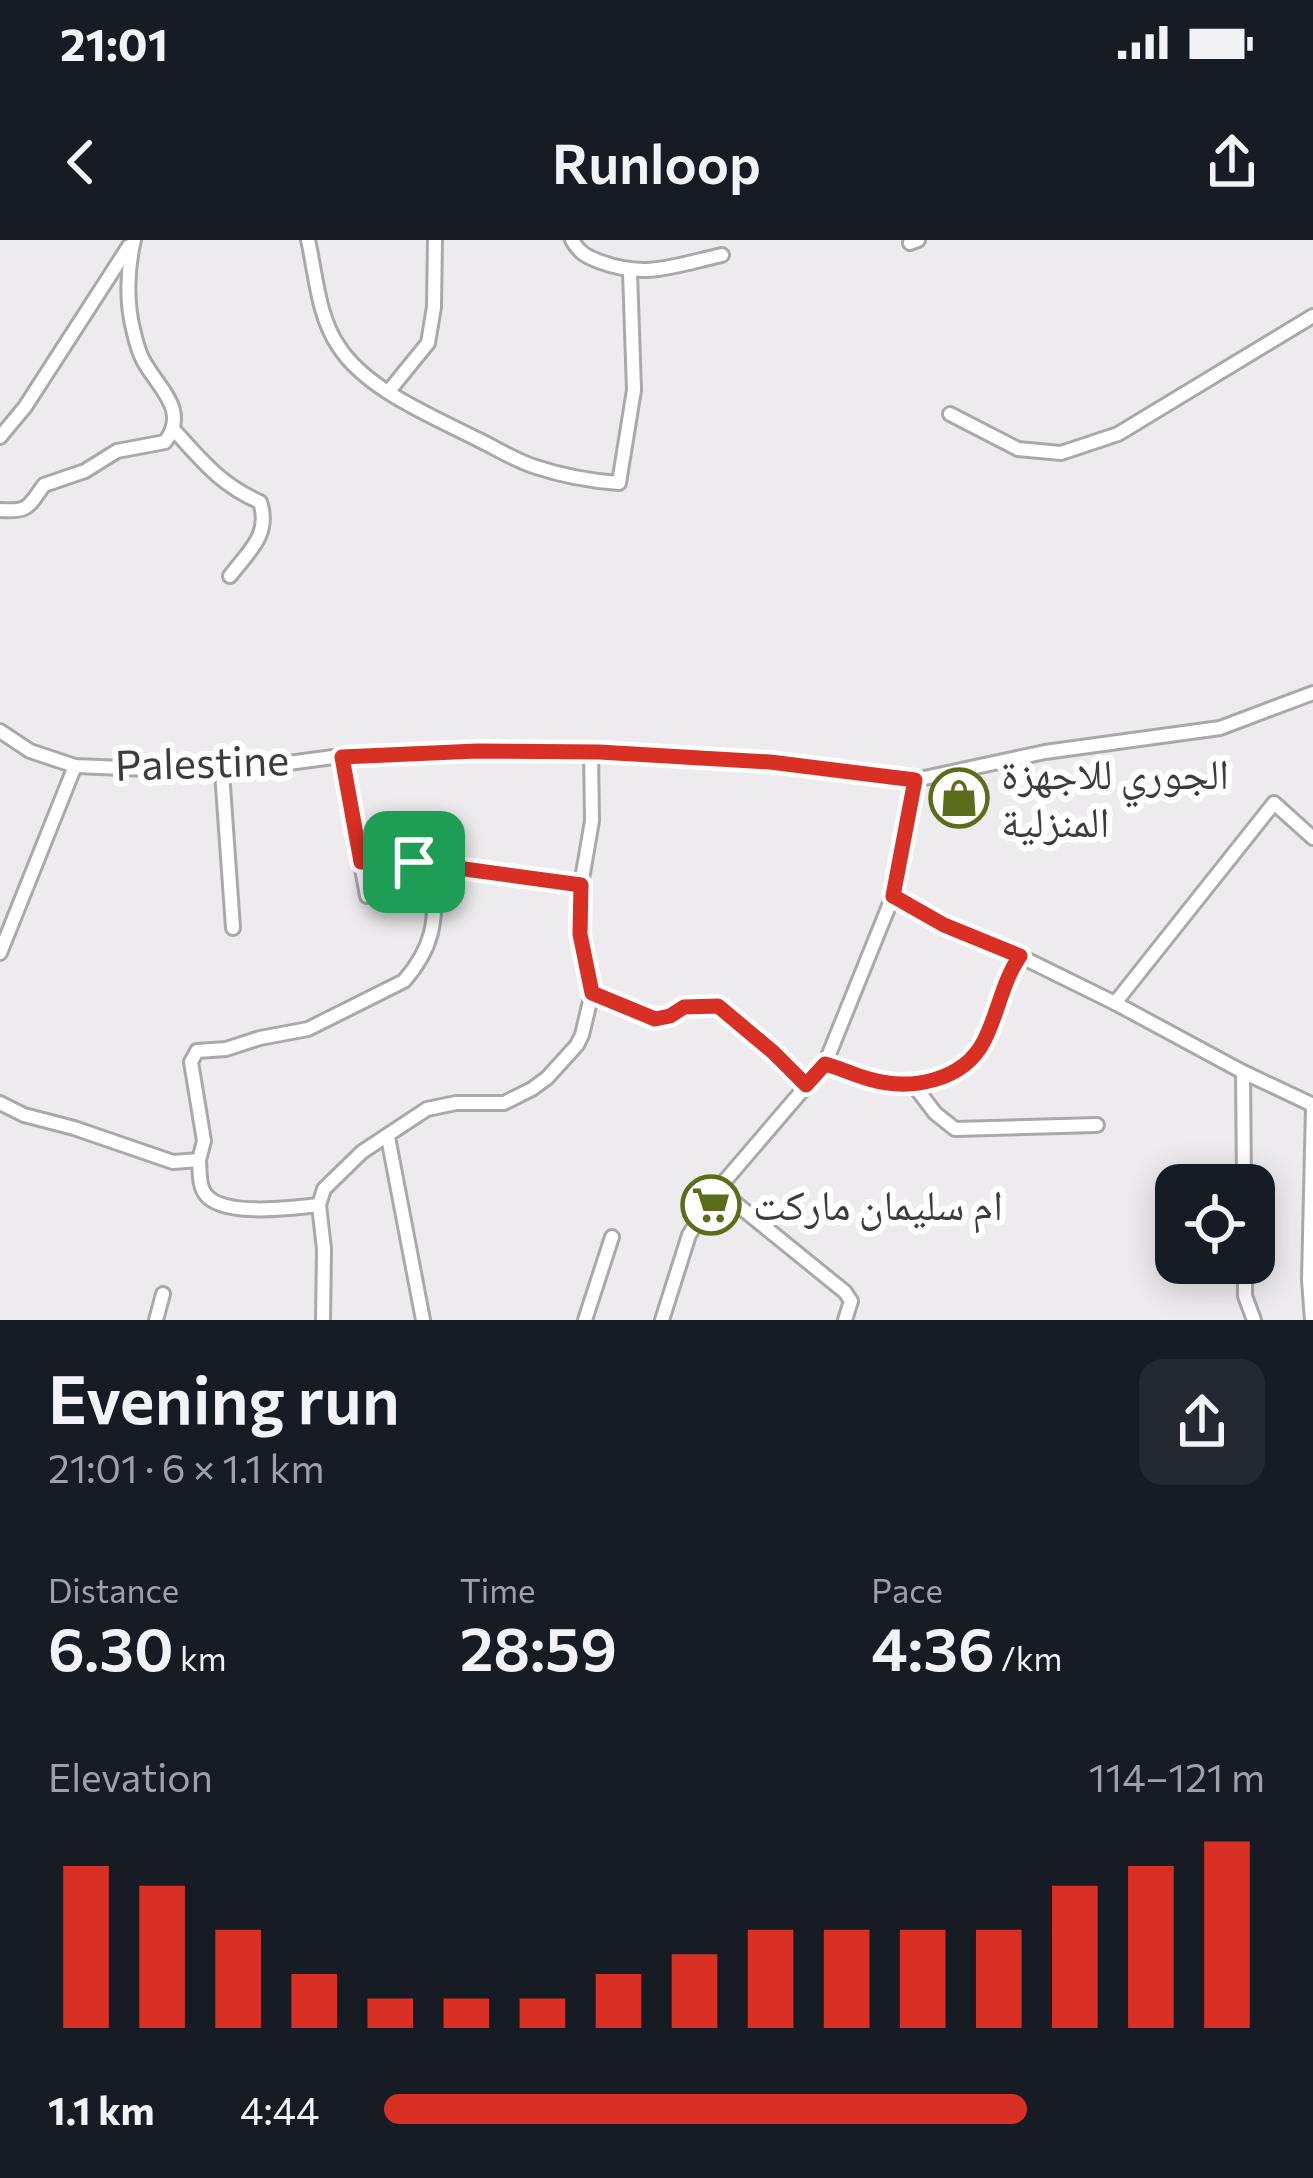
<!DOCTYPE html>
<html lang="en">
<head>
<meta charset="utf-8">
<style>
  :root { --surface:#171b24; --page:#242831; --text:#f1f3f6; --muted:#9ea1a6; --accent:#d93025 }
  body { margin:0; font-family:Commissioner,"Noto Naskh Arabic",sans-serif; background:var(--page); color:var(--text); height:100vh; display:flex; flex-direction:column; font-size:45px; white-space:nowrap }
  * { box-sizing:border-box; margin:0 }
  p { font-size:39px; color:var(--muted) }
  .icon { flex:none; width:66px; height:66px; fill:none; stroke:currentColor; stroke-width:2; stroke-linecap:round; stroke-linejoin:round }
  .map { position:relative; height:1080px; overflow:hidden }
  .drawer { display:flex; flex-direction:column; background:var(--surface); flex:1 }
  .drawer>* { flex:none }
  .fabs { position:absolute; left:1155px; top:924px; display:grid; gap:24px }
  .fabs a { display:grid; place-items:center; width:120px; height:120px; border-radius:24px; background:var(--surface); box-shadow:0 6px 30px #0003; font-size:60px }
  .pin { position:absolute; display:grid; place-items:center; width:102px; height:102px; color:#fff; margin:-51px; border-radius:24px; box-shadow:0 6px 18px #0006 }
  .round { display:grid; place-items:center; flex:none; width:126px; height:126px; border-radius:24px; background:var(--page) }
  .headline { display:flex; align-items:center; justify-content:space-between; height:204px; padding:0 48px }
  h1 { font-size:66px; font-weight:600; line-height:90px }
  .figures { display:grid; grid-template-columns:repeat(3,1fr); gap:18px; height:204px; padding:12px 48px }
  .figures div { display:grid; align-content:center }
  .figures b { font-size:60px; font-weight:600 }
  .figures small { font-size:33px; font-weight:400 }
  .figures p { font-size:33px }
  .chart { height:336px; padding:24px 48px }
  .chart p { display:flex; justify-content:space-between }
  .chart svg { width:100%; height:216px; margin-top:12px; stroke:var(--accent); stroke-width:6 }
  ul { padding:0 48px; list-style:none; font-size:39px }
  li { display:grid; grid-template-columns:192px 144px 1fr; align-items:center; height:90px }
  li i { height:30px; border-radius:15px; background:var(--accent) }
  .status { display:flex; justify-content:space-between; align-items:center; height:84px; padding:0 60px; background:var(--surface); direction:ltr }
  .status svg { height:33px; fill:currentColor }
  header { display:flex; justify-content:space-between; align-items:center; height:156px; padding:0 48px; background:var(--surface); font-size:54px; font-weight:600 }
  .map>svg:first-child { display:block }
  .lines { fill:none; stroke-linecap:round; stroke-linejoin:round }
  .minor-casing { stroke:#aba8ac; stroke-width:18 }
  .minor { stroke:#fff; stroke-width:12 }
  .route-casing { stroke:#fff; stroke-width:24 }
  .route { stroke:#d93025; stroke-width:15 }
  .labels { text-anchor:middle; stroke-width:12; stroke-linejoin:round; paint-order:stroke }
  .street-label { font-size:42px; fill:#3d3c3d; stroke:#fff }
  .poi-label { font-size:42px; fill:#3d3c3d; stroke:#fff; text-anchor:start }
</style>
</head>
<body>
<div class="status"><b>21:01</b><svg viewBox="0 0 49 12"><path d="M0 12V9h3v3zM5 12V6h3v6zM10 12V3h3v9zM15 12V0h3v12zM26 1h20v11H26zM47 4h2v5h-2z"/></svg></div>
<header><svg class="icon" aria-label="back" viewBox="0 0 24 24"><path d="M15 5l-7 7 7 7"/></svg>Runloop<svg class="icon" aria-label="share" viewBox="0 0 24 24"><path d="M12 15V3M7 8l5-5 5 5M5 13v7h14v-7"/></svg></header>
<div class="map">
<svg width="1313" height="1080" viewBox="0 0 1313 1080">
  <rect width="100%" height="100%" fill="#eeebef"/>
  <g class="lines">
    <defs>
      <g id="minor">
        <path d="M 308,0 C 316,35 318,77 339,107 C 367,150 432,176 477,199 C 496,208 516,221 536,227 C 563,236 591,241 619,243 L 634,150 L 630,32"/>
        <path d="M 572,0 C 579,13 587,17 601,22 C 647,39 676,25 722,15"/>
        <path d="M 910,3 L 918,0"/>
        <path d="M 389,151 L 428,103 L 434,67 L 435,0"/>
        <path d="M 950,174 L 1018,209 L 1061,213 L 1118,194 L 1313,76"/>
        <path d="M 174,190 C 202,221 221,245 260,262 C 271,295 248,312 230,336"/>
        <path d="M 0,197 L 25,167 L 129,6"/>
        <path d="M 0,270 C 29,272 28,267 44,245 L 85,231 L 117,211 L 165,202 C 190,170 157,147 143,120 C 139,112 136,102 134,93 C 126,64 127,29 134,0"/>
        <path d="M 0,491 L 30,511 L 75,526 L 222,532 L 333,517 L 477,511 L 591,512 L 770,522 L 915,540 L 1045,512 L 1220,488 L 1313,453"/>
        <path d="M 342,517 L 367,656"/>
        <path d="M 222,532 L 233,688"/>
        <path d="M 1313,598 L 1274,563 L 1115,763 L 1243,832 L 1313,865"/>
        <path d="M 361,623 L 414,622 L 581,645"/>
        <path d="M 893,656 L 944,685 L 997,705 L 1115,763"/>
        <path d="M 0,713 L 75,526"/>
        <path d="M 592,753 L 655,779 L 670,776 L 684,767 L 718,766 L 773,812 L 805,845"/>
        <path d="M 825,824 C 840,828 854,835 869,839 C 909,851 963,841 984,801 C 998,774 1002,741 1020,715"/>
        <path d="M 1243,832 L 1244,945"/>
        <path d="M 913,844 L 935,873 L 955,889 L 1097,885"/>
        <path d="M 0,863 L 24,875 L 74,888 L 173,922 L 199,920 L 204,901 L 191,822 L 197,811 L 226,809 L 260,798 L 308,789 L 404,741 C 439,701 434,675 435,625"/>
        <path d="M 388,897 L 423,1080"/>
        <path d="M 199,920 C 200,932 198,949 209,958 C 230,976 293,968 319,965"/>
        <path d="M 718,949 L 845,1052 L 851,1061 L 845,1080"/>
        <path d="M 1245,1023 L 1245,1056 L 1254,1080"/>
        <path d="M 156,1080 L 163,1054"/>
        <path d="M 323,1080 L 324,1009 L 319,965 L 324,949 L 362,912 L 427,869 L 456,863 L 504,863 L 532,849 L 547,838 L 577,805 L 582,795 L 592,753 L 579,675 L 581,645 L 592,581 L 591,512"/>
        <path d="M 585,1080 L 612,997"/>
        <path d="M 662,1080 L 689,995 L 718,949 L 825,824 L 893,656 L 915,540"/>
        <path d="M 1312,1080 L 1309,1040 L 1313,867"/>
      </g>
    </defs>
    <!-- minor casing -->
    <use href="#minor" class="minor-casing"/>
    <!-- minor -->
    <use href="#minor" class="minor"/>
  </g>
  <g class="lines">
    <defs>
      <path id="route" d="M 477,511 L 599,512 L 770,522 L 915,540 L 893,656 L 944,685 L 1020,716 C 1002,742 998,774 984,801 C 963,842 909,851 869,839 C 854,835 840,828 825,824 L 806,845 L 773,812 L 718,766 L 684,767 L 670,776 L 655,779 L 592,753 L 580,694 L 581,645 L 414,622 L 361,622 L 342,517 Z"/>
    </defs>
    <!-- route casing -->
    <use href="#route" class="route-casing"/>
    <!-- route -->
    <use href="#route" class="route"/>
  </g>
  <!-- icons -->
  <defs>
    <symbol id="shop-ring" viewBox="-11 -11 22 22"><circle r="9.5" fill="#fff" stroke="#5b6d1a" stroke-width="1.5"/><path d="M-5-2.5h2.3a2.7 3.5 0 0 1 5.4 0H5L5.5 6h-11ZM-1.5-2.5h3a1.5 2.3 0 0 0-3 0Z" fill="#5b6d1a"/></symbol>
    <symbol id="supermarket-ring" viewBox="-11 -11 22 22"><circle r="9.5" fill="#fff" stroke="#5b6d1a" stroke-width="1.5"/><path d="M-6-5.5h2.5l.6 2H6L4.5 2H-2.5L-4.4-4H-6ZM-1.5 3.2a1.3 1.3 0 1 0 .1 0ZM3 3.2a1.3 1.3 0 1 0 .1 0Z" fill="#5b6d1a"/></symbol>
  </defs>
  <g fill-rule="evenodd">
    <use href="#shop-ring" x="926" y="525" width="66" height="66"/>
    <use href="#supermarket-ring" x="678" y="932" width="66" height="66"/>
  </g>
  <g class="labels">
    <!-- street labels -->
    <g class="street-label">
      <text transform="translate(202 523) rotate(-2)" y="15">Palestine</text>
    </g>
    <!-- poi labels -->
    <g class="poi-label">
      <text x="1001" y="549">الجوري للاجهزة<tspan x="1001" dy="48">المنزلية</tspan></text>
      <text x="753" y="980">ام سليمان ماركت</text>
    </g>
  </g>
</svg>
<div class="fabs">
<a><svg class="icon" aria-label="locate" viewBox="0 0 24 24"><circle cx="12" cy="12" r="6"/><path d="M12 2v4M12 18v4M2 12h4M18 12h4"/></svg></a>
</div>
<div class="pin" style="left:414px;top:622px;background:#1e9e55"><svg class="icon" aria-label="arrive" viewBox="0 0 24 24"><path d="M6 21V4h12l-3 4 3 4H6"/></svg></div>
</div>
<section class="drawer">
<div class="headline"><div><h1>Evening run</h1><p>21:01 · 6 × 1.1 km</p></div><a class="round"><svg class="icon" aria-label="share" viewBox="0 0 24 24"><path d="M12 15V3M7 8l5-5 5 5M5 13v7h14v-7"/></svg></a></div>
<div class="figures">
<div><p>Distance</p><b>6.30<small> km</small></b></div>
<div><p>Time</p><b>28:59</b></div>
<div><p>Pace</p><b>4:36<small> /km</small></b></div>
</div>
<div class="chart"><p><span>Elevation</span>114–121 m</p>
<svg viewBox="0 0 160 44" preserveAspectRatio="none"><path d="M5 44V11M15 44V15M25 44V24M35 44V33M45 44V38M55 44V38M65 44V38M75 44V33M85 44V29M95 44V24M105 44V24M115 44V24M125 44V24M135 44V15M145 44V11M155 44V6"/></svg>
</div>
<ul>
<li><b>1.1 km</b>4:44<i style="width:73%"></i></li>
</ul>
</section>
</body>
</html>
